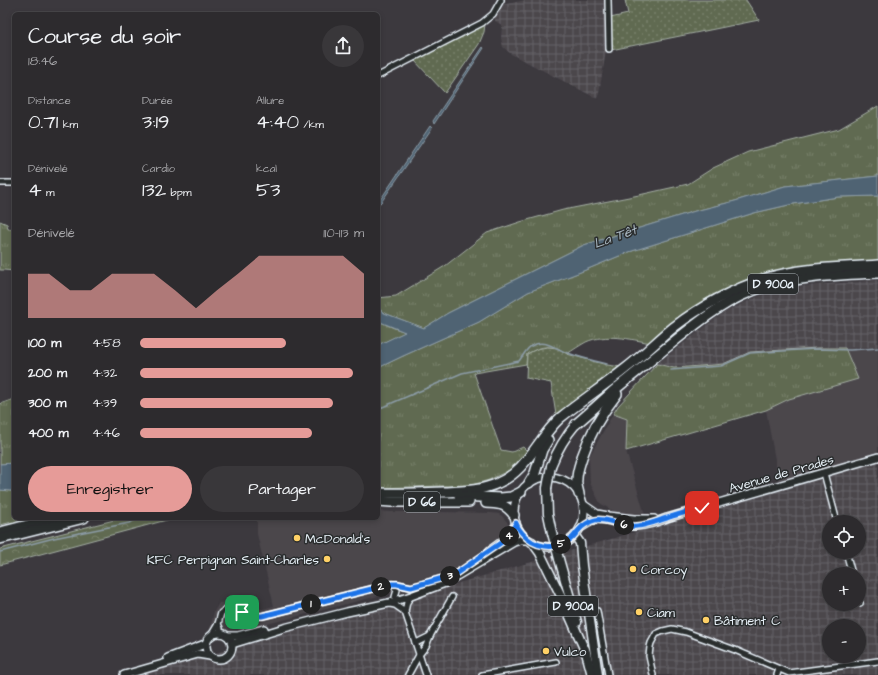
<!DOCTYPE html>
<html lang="fr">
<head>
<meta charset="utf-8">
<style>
  :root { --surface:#2d2b2e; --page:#39373a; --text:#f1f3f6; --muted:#a7a7aa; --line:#48474a; --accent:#e69b98 }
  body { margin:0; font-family:"Architects Daughter",sans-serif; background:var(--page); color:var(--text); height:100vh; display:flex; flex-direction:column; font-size:15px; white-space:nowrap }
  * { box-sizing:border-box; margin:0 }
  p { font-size:13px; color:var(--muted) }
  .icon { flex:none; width:22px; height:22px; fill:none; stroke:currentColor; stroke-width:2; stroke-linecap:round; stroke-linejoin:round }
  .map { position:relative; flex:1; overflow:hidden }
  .side { position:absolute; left:12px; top:12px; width:368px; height:508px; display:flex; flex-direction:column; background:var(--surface); border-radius:6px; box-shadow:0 2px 6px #0003,0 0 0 1px var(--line) }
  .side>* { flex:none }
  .fabs { position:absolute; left:822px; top:515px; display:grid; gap:8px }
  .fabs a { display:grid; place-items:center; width:44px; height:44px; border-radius:50%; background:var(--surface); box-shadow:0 2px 6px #0003,0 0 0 1px var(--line); font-size:20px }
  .pin { position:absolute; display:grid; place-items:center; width:34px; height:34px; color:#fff; margin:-17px; border-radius:8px; box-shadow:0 2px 6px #0006 }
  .km { position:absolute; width:20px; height:20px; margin:-10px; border-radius:50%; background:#222; color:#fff; font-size:11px; line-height:20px; text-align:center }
  .round { display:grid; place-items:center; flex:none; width:42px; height:42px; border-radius:21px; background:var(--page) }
  .head { display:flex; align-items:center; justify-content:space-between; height:68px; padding:0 16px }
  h1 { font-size:22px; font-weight:600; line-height:30px }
  .figures { display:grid; grid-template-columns:repeat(3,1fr); gap:6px; height:68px; padding:4px 16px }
  .figures div { display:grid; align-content:center }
  .figures b { font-size:20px; font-weight:600 }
  .figures small { font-size:11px; font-weight:400 }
  .figures p { font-size:11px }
  .chart { height:112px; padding:8px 16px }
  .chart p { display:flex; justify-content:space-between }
  .chart svg { width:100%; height:72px; margin-top:4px; fill:var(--accent); opacity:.7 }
  .primary-button { display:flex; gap:8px; margin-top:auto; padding:8px 16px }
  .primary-button a { flex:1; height:46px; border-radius:24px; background:var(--accent); color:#111; font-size:16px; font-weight:600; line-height:46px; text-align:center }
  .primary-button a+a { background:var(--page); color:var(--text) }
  ul { padding:0 16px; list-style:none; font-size:13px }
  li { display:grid; grid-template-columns:64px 48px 1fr; align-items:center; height:30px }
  li i { height:10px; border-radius:5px; background:var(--accent) }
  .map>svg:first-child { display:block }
  .built { fill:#4b464c }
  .industrial { fill:url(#industrial-grid); fill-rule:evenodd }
  .grass { fill:url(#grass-tufts); stroke:#a4aea4 }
  .forest { fill:url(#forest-crowns); stroke:#a4aea4 }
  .garden { fill:url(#garden-dots); stroke:#a4aea4 }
  .water { fill:#4f6473; stroke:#8c9ca8 }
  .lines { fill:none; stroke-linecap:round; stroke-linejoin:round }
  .stream { stroke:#8c9ca8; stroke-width:1.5 }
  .minor-casing { stroke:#e8f1f8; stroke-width:8 }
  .secondary-casing { stroke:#e8f1f8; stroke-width:10 }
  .primary-casing { stroke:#e8f1f8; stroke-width:11 }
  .trunk-casing { stroke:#e8f1f8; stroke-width:12 }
  .minor { stroke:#2a2d2e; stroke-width:5 }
  .secondary { stroke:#2a2d2e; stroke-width:7 }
  .primary { stroke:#2a2d2e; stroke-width:8 }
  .trunk { stroke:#2a2d2e; stroke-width:9 }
  .primary-bridge-casing { stroke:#e8f1f8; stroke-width:11; stroke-linecap:butt }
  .primary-bridge { stroke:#2a2d2e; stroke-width:8 }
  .route-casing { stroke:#fff; stroke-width:8 }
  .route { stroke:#1a73e8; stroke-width:5 }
  .poi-dot { fill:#ffd166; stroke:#2a2d2e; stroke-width:1.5 }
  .labels { text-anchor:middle; stroke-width:3; stroke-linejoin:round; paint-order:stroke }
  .shield { fill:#2a2d2e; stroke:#afb6bb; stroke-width:1 }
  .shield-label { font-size:12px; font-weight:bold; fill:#e8f1f8 }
  .street-label { font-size:13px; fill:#e8f1f8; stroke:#2a2d2e }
  .poi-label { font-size:13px; fill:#e8f1f8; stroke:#2a2d2e; text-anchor:start }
  .water-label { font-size:14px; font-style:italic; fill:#abb9c3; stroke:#2a2d2e }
</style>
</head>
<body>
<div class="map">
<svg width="878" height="675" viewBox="0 0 878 675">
  <defs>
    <pattern id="industrial-grid" width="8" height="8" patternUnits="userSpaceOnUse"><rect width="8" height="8" fill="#4b464c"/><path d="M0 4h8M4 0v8" fill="none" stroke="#656167"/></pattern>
    <pattern id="grass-tufts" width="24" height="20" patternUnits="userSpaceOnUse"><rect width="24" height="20" fill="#616b51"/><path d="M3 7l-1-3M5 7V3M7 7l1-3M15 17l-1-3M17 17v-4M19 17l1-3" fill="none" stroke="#78816b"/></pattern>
    <pattern id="forest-crowns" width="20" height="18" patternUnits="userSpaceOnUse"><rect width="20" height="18" fill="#616b51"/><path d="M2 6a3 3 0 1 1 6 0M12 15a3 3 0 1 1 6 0" fill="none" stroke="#78816b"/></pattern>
    <pattern id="garden-dots" width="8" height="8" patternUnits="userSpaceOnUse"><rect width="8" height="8" fill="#616b51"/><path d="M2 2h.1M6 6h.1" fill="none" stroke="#78816b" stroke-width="1.8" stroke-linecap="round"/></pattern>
  </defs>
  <rect width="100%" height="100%" fill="#3c393e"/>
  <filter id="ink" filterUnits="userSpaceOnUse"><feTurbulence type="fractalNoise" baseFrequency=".025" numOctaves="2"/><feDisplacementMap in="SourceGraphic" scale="8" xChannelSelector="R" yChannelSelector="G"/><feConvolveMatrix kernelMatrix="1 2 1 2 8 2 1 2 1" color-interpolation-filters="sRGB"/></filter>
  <g filter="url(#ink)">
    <!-- built -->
    <g class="built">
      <path d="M 878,347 L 878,453 L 779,482 L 766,410 L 789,399 L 857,379 L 845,348 Z"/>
      <path d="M 613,414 L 627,419 L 626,451 L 645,515 L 616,513 L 600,503 L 590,483 L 589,457 Z"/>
      <path d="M 378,511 L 391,512 L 440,512 L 492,513 L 499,514 L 502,516 L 507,522 L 509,526 L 506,532 L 499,538 L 452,571 L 417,585 L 406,589 L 354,602 L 239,631 L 232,632 L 224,628 L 209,633 L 214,612 L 219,603 L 235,601 L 249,608 L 263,609 L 274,606 L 257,534 L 257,518 L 378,518 Z"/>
    </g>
    <!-- industrial -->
    <g class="industrial">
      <path d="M 526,0 L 605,0 L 606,51 L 598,99 L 511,54 L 503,47 L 501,38 L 502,25 L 495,21 L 495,16 L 501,5 Z"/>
      <path d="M 878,280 L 878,347 L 818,348 L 746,353 L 723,364 L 674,368 L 657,364 L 711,322 L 727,311 L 752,299 L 767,293 L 784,289 L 803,286 Z"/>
      <path d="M 878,462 L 878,675 L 140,675 ZM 829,522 L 859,522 L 859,552 L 829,552 ZM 829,574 L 859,574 L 859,604 L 829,604 ZM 829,626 L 859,626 L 859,656 L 829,656 Z"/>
    </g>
    <!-- grass -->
    <g class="grass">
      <path d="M 878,106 L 878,176 L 785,186 L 735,201 L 695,211 L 584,245 L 448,313 L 424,328 L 384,313 L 378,308 L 378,298 L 396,296 L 445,266 L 487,233 L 520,222 L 563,210 L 639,195 L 688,184 L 713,168 L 748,152 L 839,129 Z"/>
      <path d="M 878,196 L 878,261 L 795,267 L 766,273 L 741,282 L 711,296 L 688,311 L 651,343 C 630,339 606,333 586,342 C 579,346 573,350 567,354 C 551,344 543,345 527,354 L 526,364 L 474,373 L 501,450 L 512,452 L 523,447 L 528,452 L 512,469 L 489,480 L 472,485 L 378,488 L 378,368 L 403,356 L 479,322 L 528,292 L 583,271 L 629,252 L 754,213 L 793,204 L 838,197 Z"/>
      <path d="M 0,221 L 7,224 L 8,229 L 14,229 L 14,271 L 4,270 L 0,270 Z"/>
      <path d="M 378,321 L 394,328 L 406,332 L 378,345 Z"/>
      <path d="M 818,348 L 845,348 L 858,379 L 789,399 L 766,410 L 626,451 L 627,419 L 613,414 L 618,406 L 657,364 L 674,368 L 713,365 L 723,364 L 750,352 Z"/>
      <path d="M 14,399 L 14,463 L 0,464 L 0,404 Z"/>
      <path d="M 0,490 L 11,491 L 14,490 L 14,518 L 29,518 L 0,525 Z"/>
    </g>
    <!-- forest -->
    <path class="forest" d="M 122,518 L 174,518 L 0,565 L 0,549 Z"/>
    <!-- garden -->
    <g class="garden">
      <path d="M 625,0 L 746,0 L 759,20 L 606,51 L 606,19 L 628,14 Z"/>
      <path d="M 485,24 L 484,32 L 479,44 L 445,93 L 414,60 Z"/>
      <path d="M 547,347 L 558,348 L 567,354 L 607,365 L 622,367 L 556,415 L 551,383 L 526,378 L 527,354 L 537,349 Z"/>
    </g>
    <!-- water -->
    <g class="water">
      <path d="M 483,47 L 484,48 L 434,124 L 433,121 Z"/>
      <path d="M 430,126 L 432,128 L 382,201 L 378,205 L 378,203 Z"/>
      <path d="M 878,176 L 878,196 L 838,197 L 793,204 L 754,213 L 629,252 L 583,271 L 528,292 L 479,322 L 403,356 L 378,368 L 378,345 L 405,332 L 378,321 L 378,308 L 384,313 L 424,328 L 448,313 L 584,245 L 695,211 L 735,201 L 785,186 Z"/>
      <path d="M 14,463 L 14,490 L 11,491 L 0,490 L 0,464 Z"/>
    </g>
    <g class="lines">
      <!-- stream -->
      <g class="stream">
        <path d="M 671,370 L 721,366 L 750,353 L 817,349 L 850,350 L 878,348"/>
        <path d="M 378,409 L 462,373 L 519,361 C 523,356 527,347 533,345 C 546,339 557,350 568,353 C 581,358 594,361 607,364"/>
        <path d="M 0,552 L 54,538 L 129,523 L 140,518"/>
      </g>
      <defs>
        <g id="minor">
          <path d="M 608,0 L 609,49"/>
          <path d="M 378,76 L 482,23 L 493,14 L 501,0"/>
          <path d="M 0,183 L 14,183"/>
          <path d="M 824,473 L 837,522"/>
          <path d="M 846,552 L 852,574"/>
          <path d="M 392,584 L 397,590 L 395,597"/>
          <path d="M 411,596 L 407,602 L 405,612 L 426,675"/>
          <path d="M 859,601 L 860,603"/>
          <path d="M 390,604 L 395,605 L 405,612"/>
          <path d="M 597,611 L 608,675"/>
          <path d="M 218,624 L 220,628 L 220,633"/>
          <path d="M 212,634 L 218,624 L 221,613 L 226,609 L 233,608 L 251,616 L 262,616 L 392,584 L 397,584 L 411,587 L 454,575"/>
          <path d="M 415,642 L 418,642 L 430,636"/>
          <path d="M 408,675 L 419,655 L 426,646 L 430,636 L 452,597"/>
          <path d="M 482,675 L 556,662"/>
          <path d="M 653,675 L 649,656 L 650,647 L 651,643 L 656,634 L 663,631 L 672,629 L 686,632 L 735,650 L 789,673 L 878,661"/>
          <path d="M 777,675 L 779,669"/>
        </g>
        <g id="secondary">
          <circle cx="549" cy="512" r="35"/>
          <path d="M 584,505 L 597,514 L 608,516 L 634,519 L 654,519"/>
          <path d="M 580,528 C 584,526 589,522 594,520 C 604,516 624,527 636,526 C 647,525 657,522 667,518 L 878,457"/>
          <path d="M 489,551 C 502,542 509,538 516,523"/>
          <circle cx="219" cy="646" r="13"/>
          <path d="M 228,636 L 238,636 L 264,629"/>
          <path d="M 232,644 L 284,628 L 347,612 L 389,603 L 411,596 L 445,583 L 514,542 L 520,540 L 529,540"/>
          <path d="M 168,658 L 205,644"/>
          <path d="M 124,675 L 198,654 L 210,656"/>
        </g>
        <g id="primary">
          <path d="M 551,466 C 557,451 565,437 576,424"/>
          <path d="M 547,488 L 548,514 L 552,533"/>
          <path d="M 575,536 L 580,543 L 582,566 L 598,675"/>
          <path d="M 532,542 L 540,553 L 560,594 L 586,653"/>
          <path d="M 559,559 L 577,622"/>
          <path d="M 585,649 L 592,675"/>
        </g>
        <g id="trunk">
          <path d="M 576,424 C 588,414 600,403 612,392 C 630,377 648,363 666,348 C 697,323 728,297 767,286 C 803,276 841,275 878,273"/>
          <path d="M 529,483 L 535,473 L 542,450 L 548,440"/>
          <path d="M 378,493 C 400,494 422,493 445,492 C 463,491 481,491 498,483 C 527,471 538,438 560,418 C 581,401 604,386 625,369 C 642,356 657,341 674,327 C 701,306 734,289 767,278 C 802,267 842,268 878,265"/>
          <path d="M 579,494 C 578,489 576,484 577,479 C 577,471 580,464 582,457 C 590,433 601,414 617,394"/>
          <path d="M 459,496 L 501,498 L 511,497 L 521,492"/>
          <path d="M 378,501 L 391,502 L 469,502"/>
          <path d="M 486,503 C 500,504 505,503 514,515"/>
          <path d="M 0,532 L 55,518"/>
          <path d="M 0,539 L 84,518"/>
        </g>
      </defs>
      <!-- minor casing -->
      <use href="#minor" class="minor-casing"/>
      <!-- secondary casing -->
      <use href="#secondary" class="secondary-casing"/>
      <!-- primary casing -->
      <use href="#primary" class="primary-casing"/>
      <!-- trunk casing -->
      <use href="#trunk" class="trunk-casing"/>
      <!-- minor -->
      <use href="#minor" class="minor"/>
      <!-- secondary -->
      <use href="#secondary" class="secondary"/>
      <!-- primary -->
      <use href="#primary" class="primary"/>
      <!-- trunk -->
      <use href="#trunk" class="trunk"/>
      <defs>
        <g id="primary-bridge">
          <path d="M 547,488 L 551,466"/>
          <path d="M 552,533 L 559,559"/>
        </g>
      </defs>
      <!-- primary-bridge casing -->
      <use href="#primary-bridge" class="primary-bridge-casing"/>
      <!-- primary-bridge -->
      <use href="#primary-bridge" class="primary-bridge"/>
    </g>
  </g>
  <g class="lines" filter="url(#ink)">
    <defs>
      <path id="route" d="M 242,612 L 250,616 L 262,616 L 392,584 L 397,584 L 411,587 L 454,575 L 502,542 L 510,534 L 516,523 C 517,526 519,530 522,533 C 534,548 555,551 571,539 C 575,536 576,533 579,530 C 582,526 590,521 595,520 C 606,517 624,528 637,526 C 648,525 657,521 667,518 C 679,514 691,511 702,508"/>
    </defs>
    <!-- route casing -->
    <use href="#route" class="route-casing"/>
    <!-- route -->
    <use href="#route" class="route"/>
  </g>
  <!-- markers -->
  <g class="poi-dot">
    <circle cx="297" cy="538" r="4"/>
    <circle cx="327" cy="559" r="4"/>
    <circle cx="633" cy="569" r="4"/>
    <circle cx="639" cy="612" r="4"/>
    <circle cx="706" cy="620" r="4"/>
    <circle cx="546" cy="651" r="4"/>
  </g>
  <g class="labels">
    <!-- shield labels -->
    <g class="shield">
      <rect x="748" y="274" width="50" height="20" rx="3"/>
      <rect x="404" y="492" width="36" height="20" rx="3"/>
      <rect x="548" y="596" width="50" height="20" rx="3"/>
    </g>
    <g class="shield-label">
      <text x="773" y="288">D 900a</text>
      <text x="422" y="506">D 66</text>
      <text x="573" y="610">D 900a</text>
    </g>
    <!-- street labels -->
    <g class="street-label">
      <text transform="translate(781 473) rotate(-16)" y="5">Avenue de Prades</text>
    </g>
    <!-- poi labels -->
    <g class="poi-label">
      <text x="305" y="543">McDonald's</text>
      <text x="319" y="564" text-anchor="end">KFC Perpignan Saint-Charles</text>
      <text x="641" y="574">Corcoy</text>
      <text x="647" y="617">Ciam</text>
      <text x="714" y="625">Bâtiment C</text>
      <text x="554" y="656">Vulco</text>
    </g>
    <!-- water labels -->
    <g class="water-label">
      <text transform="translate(615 236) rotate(-20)" y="5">La Têt</text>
    </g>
  </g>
</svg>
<div class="fabs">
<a><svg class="icon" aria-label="locate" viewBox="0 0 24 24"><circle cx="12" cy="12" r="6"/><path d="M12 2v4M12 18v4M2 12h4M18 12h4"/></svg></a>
<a>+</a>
<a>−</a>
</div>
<div class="pin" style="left:242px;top:612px;background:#1e9e55"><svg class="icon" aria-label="arrive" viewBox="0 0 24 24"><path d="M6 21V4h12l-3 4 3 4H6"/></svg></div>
<div class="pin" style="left:702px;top:508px;background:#d93025"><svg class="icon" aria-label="check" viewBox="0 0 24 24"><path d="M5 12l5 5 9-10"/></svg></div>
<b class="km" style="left:311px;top:604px">1</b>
<b class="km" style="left:381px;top:587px">2</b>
<b class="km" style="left:450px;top:576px">3</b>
<b class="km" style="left:509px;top:536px">4</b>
<b class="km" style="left:561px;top:544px">5</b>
<b class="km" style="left:624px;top:525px">6</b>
<section class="side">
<div class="head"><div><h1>Course du soir</h1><p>18:46</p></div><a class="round"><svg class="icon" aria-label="share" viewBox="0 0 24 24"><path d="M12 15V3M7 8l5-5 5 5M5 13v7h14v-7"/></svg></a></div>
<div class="figures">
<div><p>Distance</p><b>0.71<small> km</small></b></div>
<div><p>Durée</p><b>3:19</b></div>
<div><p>Allure</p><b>4:40<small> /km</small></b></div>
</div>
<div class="figures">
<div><p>Dénivelé</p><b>4<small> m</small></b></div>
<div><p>Cardio</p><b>132<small> bpm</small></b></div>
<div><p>kcal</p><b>53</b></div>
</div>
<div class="chart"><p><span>Dénivelé</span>110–113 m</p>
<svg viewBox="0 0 160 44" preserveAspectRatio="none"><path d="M0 44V17L10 17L20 27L30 27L40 17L50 17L60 17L70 27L80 38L90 27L100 17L110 6L120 6L130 6L140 6L150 6L160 17V44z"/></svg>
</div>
<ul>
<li><b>100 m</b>4:58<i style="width:65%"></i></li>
<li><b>200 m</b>4:32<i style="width:95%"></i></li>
<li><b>300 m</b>4:39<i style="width:86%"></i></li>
<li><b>400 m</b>4:46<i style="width:77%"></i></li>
</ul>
<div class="primary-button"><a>Enregistrer</a><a>Partager</a></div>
</section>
</div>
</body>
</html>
